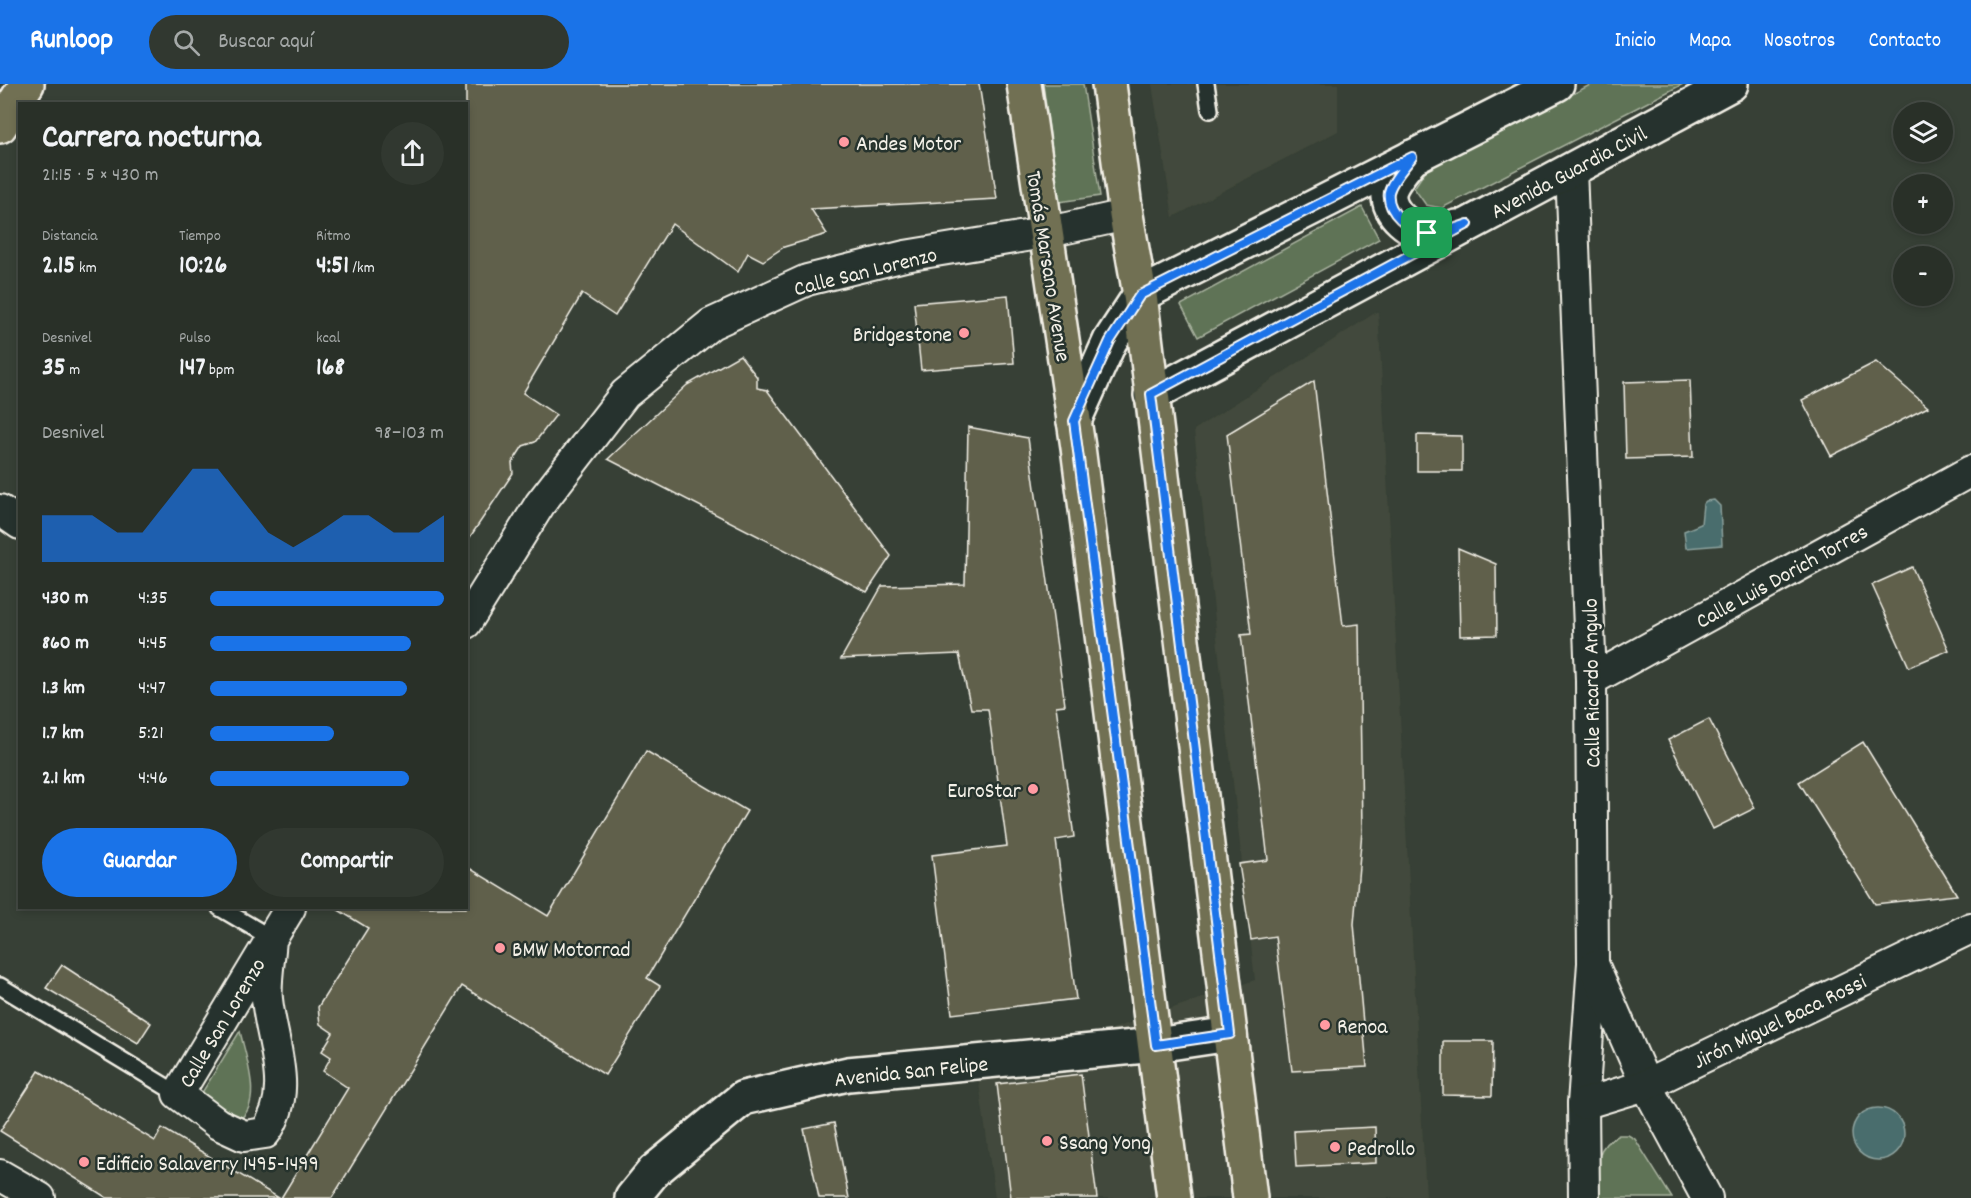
<!DOCTYPE html>
<html lang="es">
<head>
<meta charset="utf-8">
<style>
  :root { --surface:#293028; --page:#313830; --text:#f1f3f6; --muted:#a5a9a8; --line:#454b45; --accent:#1a73e8 }
  body { margin:0; font-family:Dekko,sans-serif; background:var(--page); color:var(--text); height:100vh; display:flex; flex-direction:column; font-size:22px; white-space:nowrap }
  * { box-sizing:border-box; margin:0 }
  p { font-size:20px; color:var(--muted) }
  .icon { flex:none; width:33px; height:33px; fill:none; stroke:currentColor; stroke-width:2; stroke-linecap:round; stroke-linejoin:round }
  .map { position:relative; flex:1; overflow:hidden }
  .drawer { position:absolute; left:18px; top:18px; width:450px; height:807px; display:flex; flex-direction:column; background:var(--surface); border-radius:0px; box-shadow:0 3px 9px #0003,0 0 0 2px var(--line) }
  .drawer>* { flex:none }
  .buttons { position:absolute; left:1893px; top:18px; display:grid; gap:12px }
  .buttons a { display:grid; place-items:center; width:60px; height:60px; border-radius:50%; background:var(--surface); box-shadow:0 3px 9px #0003,0 0 0 2px var(--line); font-size:30px }
  .pin { position:absolute; display:grid; place-items:center; width:51px; height:51px; color:#fff; margin:-26px; border-radius:12px; box-shadow:0 3px 9px #0006 }
  .round { display:grid; place-items:center; flex:none; width:63px; height:63px; border-radius:32px; background:var(--page) }
  .summary { display:flex; align-items:center; justify-content:space-between; height:102px; padding:0 24px }
  h1 { font-size:33px; font-weight:700; line-height:45px }
  .stats { display:grid; grid-template-columns:repeat(3,1fr); gap:9px; height:102px; padding:6px 24px }
  .stats div { display:grid; align-content:center }
  .stats b { font-size:26px; font-weight:700 }
  .stats small { font-size:16px; font-weight:400 }
  .stats p { font-size:16px }
  .chart { height:168px; padding:12px 24px }
  .chart p { display:flex; justify-content:space-between }
  .chart svg { width:100%; height:108px; margin-top:6px; fill:var(--accent); opacity:.7 }
  .button { display:flex; gap:12px; margin-top:auto; padding:12px 24px }
  .button a { flex:1; height:69px; border-radius:36px; background:var(--accent); color:#fff; font-size:24px; font-weight:700; line-height:69px; text-align:center }
  .button a+a { background:var(--page); color:var(--text) }
  ul { padding:0 24px; list-style:none; font-size:20px }
  li { display:grid; grid-template-columns:96px 72px 1fr; align-items:center; height:45px }
  li i { height:15px; border-radius:8px; background:var(--accent) }
  header { display:flex; align-items:center; gap:36px; box-sizing:border-box; height:84px; padding:0 30px; background:var(--accent); color:#fff }
  header strong { font-size:28px }
  nav { display:flex; gap:33px; margin-inline-start:auto; font-size:21px }
  .search { width:420px; height:54px; background:var(--page); display:flex; align-items:center; gap:15px; box-sizing:border-box; padding:0 21px; border-radius:33px; color:var(--muted); font-size:22px }
  .map>svg:first-child { display:block }
  .built { fill:#434a3c }
  .green { fill:#5e7356; stroke:#a9b29f; stroke-width:1.5 }
  .water { fill:#496d6d; stroke:#8da29e; stroke-width:1.5 }
  .building { fill:#60604b; stroke:#f4f1e8; stroke-width:1.5 }
  .lines { fill:none; stroke-linecap:round; stroke-linejoin:round }
  .lane-casing { stroke:#f4f1e8; stroke-width:20 }
  .street-casing { stroke:#f4f1e8; stroke-width:34 }
  .secondary-casing { stroke:#f4f1e8; stroke-width:38 }
  .primary-casing { stroke:#f4f1e8; stroke-width:38 }
  .lane { stroke:#26332d; stroke-width:15 }
  .street { stroke:#26332d; stroke-width:30 }
  .secondary { stroke:#26332d; stroke-width:33 }
  .primary { stroke:#716f52; stroke-width:33 }
  .route-casing { stroke:#fff; stroke-width:12 }
  .route { stroke:#1a73e8; stroke-width:8 }
  .poi-dot { fill:#ff9aa2; stroke:#26332d; stroke-width:2 }
  .labels { text-anchor:middle; stroke-width:5; stroke-linejoin:round; paint-order:stroke }
  .poi-label { font-size:22px; fill:#f4f1e8; stroke:#26332d; text-anchor:start }
  .street-label { font-size:22px; fill:#f4f1e8; stroke:#26332d }
</style>
</head>
<body>
<header>
<strong>Runloop</strong>
<div class="search"><svg class="icon" aria-label="search" viewBox="0 0 24 24"><circle cx="10" cy="10" r="6"/><path d="M15 15l6 6"/></svg>Buscar aquí</div>
<nav><a>Inicio</a><a>Mapa</a><a>Nosotros</a><a>Contacto</a></nav>
</header>
<div class="map">
<svg width="1971" height="1114" viewBox="0 0 1971 1114">
  <rect width="100%" height="100%" fill="#374036"/>
  <filter id="ink" filterUnits="userSpaceOnUse"><feTurbulence type="fractalNoise" baseFrequency=".0167" numOctaves="2"/><feDisplacementMap in="SourceGraphic" scale="12" xChannelSelector="R" yChannelSelector="G"/><feConvolveMatrix kernelMatrix="1 2 1 2 8 2 1 2 1" color-interpolation-filters="sRGB"/></filter>
  <g filter="url(#ink)">
    <!-- built -->
    <g class="built">
      <path d="M 1152,0 L 1338,0 L 1338,47 L 1173,133 Z"/>
      <path d="M 1378,227 L 1426,1114 L 995,1114 L 978,991 L 1255,896 L 1194,346 Z"/>
    </g>
    <!-- green -->
    <g class="green">
      <path d="M 1043,0 L 1083,0 L 1100,112 L 1059,118 Z"/>
      <path d="M 1592,0 L 1683,0 L 1442,124 L 1426,121 L 1414,104 L 1426,86 Z"/>
      <path d="M 1362,123 L 1379,155 L 1198,253 L 1181,221 Z"/>
      <path d="M 240,947 C 245,972 265,1021 237,1037 L 202,1016 L 203,1007 Z"/>
      <path d="M 1619,1051 L 1628,1051 L 1635,1055 L 1672,1114 L 1596,1114 C 1597,1089 1592,1062 1619,1051 Z"/>
    </g>
    <!-- water -->
    <g class="water">
      <path d="M 1714,416 L 1720,422 L 1722,461 L 1686,464 L 1684,447 L 1701,440 L 1703,420 L 1706,417 Z"/>
      <circle cx="1878" cy="1050" r="26"/>
    </g>
    <!-- building -->
    <g class="building">
      <path d="M 466,0 L 979,0 L 997,115 L 811,125 L 827,150 L 784,163 L 763,177 L 748,169 L 738,188 L 672,140 L 615,232 L 582,210 L 523,309 L 556,331 L 535,358 L 523,362 L 512,379 L 513,389 L 466,459 Z"/>
      <path d="M 1008,211 L 1014,279 L 921,286 L 914,219 Z"/>
      <path d="M 740,271 L 757,293 L 757,304 L 767,306 L 891,472 L 867,508 L 608,375 L 687,301 Z"/>
      <path d="M 1876,278 L 1928,323 L 1831,372 L 1802,316 Z"/>
      <path d="M 1690,296 L 1693,373 L 1626,375 L 1624,298 Z"/>
      <path d="M 1314,297 L 1343,542 L 1359,540 L 1362,747 L 1354,840 L 1367,983 L 1292,987 L 1275,852 L 1251,856 L 1239,780 L 1268,776 L 1241,551 L 1251,550 L 1227,350 Z"/>
      <path d="M 968,343 L 1028,354 L 1065,621 L 1056,622 L 1074,753 L 1056,756 L 1076,915 L 952,930 L 932,771 L 1007,762 L 988,625 L 971,625 L 959,570 L 841,575 L 882,502 L 965,500 Z"/>
      <path d="M 1417,351 L 1462,352 L 1462,387 L 1417,387 Z"/>
      <path d="M 1458,464 L 1496,480 L 1497,551 L 1460,552 Z"/>
      <path d="M 1912,483 L 1949,566 L 1909,583 L 1872,501 Z"/>
      <path d="M 1709,635 L 1755,724 L 1713,745 L 1668,656 Z"/>
      <path d="M 1863,658 L 1957,811 L 1875,820 L 1799,698 Z"/>
      <path d="M 646,667 L 747,727 L 647,894 L 660,902 L 605,991 L 462,902 L 332,1114 L 281,1114 L 348,1004 L 323,987 L 331,973 L 322,967 L 333,949 L 320,940 L 318,923 L 368,844 L 335,824 L 466,824 L 466,782 L 548,832 Z"/>
      <path d="M 62,881 L 151,939 L 138,959 L 46,904 Z"/>
      <path d="M 1443,957 L 1493,957 L 1492,1012 L 1443,1011 Z"/>
      <path d="M 39,987 L 155,1057 L 162,1044 L 279,1114 L 107,1114 L 0,1047 Z"/>
      <path d="M 1081,990 L 1097,1114 L 1011,1114 L 997,1000 Z"/>
      <path d="M 834,1039 L 849,1114 L 819,1114 L 804,1045 Z"/>
      <path d="M 1375,1043 L 1376,1079 L 1296,1083 L 1294,1047 Z"/>
    </g>
    <g class="lines">
      <defs>
        <g id="lane">
          <path d="M 1206,0 L 1210,26"/>
          <path d="M 220,824 L 271,854"/>
          <path d="M 0,902 L 178,1010"/>
        </g>
        <g id="street">
          <path d="M 1571,85 L 1591,596 L 1593,879 L 1583,1020 L 1584,1114"/>
          <path d="M 0,426 L 20,440"/>
          <path d="M 466,539 L 540,420 L 625,310 L 711,240 L 807,196 L 905,172 L 1044,149 L 1126,131"/>
          <path d="M 1591,596 L 1971,387"/>
          <path d="M 271,854 C 270,874 265,896 267,915 C 272,962 295,1007 265,1049 L 244,1052 L 218,1040 L 178,1010 L 290,824"/>
          <path d="M 1594,882 L 1646,1001 L 1707,1114"/>
          <path d="M 1583,1020 L 1646,1001 L 1971,844"/>
          <path d="M 0,1091 L 40,1114"/>
        </g>
        <g id="secondary">
          <path d="M 1412,73 C 1405,83 1391,97 1389,109 C 1387,129 1411,148 1429,148 C 1439,149 1448,146 1457,143"/>
          <path d="M 1151,311 L 1731,0"/>
          <path d="M 1074,337 L 1110,257 L 1140,211 L 1557,0"/>
          <path d="M 632,1114 L 654,1087 L 743,1014 L 848,990 L 1156,961 L 1230,950"/>
        </g>
        <g id="primary">
          <path d="M 1024,0 L 1078,363 L 1174,1114"/>
          <path d="M 1109,0 L 1126,131 L 1140,211 L 1250,1114"/>
          <path d="M 0,42 L 27,0"/>
        </g>
      </defs>
      <!-- lane casing -->
      <use href="#lane" class="lane-casing"/>
      <!-- street casing -->
      <use href="#street" class="street-casing"/>
      <!-- secondary casing -->
      <use href="#secondary" class="secondary-casing"/>
      <!-- primary casing -->
      <use href="#primary" class="primary-casing"/>
      <!-- lane -->
      <use href="#lane" class="lane"/>
      <!-- street -->
      <use href="#street" class="street"/>
      <!-- secondary -->
      <use href="#secondary" class="secondary"/>
      <!-- primary -->
      <use href="#primary" class="primary"/>
    </g>
  </g>
  <g class="lines" filter="url(#ink)">
    <defs>
      <path id="route" d="M 1412,73 C 1405,83 1392,96 1389,108 C 1386,128 1409,146 1427,149 C 1440,151 1455,144 1468,140 L 1151,310 L 1230,950 L 1156,961 L 1074,337 L 1110,257 L 1140,211 Z"/>
    </defs>
    <!-- route casing -->
    <use href="#route" class="route-casing"/>
    <!-- route -->
    <use href="#route" class="route"/>
  </g>
  <!-- markers -->
  <g class="poi-dot">
    <circle cx="844" cy="58" r="6"/>
    <circle cx="964" cy="249" r="6"/>
    <circle cx="1033" cy="705" r="6"/>
    <circle cx="500" cy="864" r="6"/>
    <circle cx="1325" cy="941" r="6"/>
    <circle cx="1047" cy="1057" r="6"/>
    <circle cx="1335" cy="1063" r="6"/>
    <circle cx="84" cy="1078" r="6"/>
  </g>
  <g class="labels">
    <!-- poi labels -->
    <g class="poi-label">
      <text x="856" y="66">Andes Motor</text>
      <text x="952" y="257" text-anchor="end">Bridgestone</text>
      <text x="1021" y="713" text-anchor="end">EuroStar</text>
      <text x="512" y="872">BMW Motorrad</text>
      <text x="1337" y="949">Renoa</text>
      <text x="1059" y="1065">Ssang Yong</text>
      <text x="1347" y="1071">Pedrollo</text>
      <text x="96" y="1086">Edificio Salaverry 1495-1499</text>
    </g>
    <!-- street labels -->
    <g class="street-label">
      <text transform="translate(1568 87) rotate(-28)" y="8">Avenida Guardia Civil</text>
      <text transform="translate(1050 182) rotate(81)" y="8">Tomás Marsano Avenue</text>
      <text transform="translate(865 186) rotate(-14)" y="8">Calle San Lorenzo</text>
      <text transform="translate(1781 491) rotate(-29)" y="8">Calle Luis Dorich Torres</text>
      <text transform="translate(1590 599) rotate(-91)" y="8">Calle Ricardo Angulo</text>
      <text transform="translate(1779 936) rotate(-26)" y="8">Jirón Miguel Baca Rossi</text>
      <text transform="translate(221 938) rotate(-59)" y="8">Calle San Lorenzo</text>
      <text transform="translate(911 986) rotate(-6)" y="8">Avenida San Felipe</text>
    </g>
  </g>
</svg>
<div class="buttons">
<a><svg class="icon" aria-label="layers" viewBox="0 0 24 24"><path d="M12 4l9 5-9 5-9-5zM3 14l9 5 9-5"/></svg></a>
<a>+</a>
<a>−</a>
</div>
<div class="pin" style="left:1427px;top:149px;background:#1e9e55"><svg class="icon" aria-label="arrive" viewBox="0 0 24 24"><path d="M6 21V4h12l-3 4 3 4H6"/></svg></div>
<section class="drawer">
<div class="summary"><div><h1>Carrera nocturna</h1><p>21:15 · 5 × 430 m</p></div><a class="round"><svg class="icon" aria-label="share" viewBox="0 0 24 24"><path d="M12 15V3M7 8l5-5 5 5M5 13v7h14v-7"/></svg></a></div>
<div class="stats">
<div><p>Distancia</p><b>2.15<small> km</small></b></div>
<div><p>Tiempo</p><b>10:26</b></div>
<div><p>Ritmo</p><b>4:51<small> /km</small></b></div>
</div>
<div class="stats">
<div><p>Desnivel</p><b>35<small> m</small></b></div>
<div><p>Pulso</p><b>147<small> bpm</small></b></div>
<div><p>kcal</p><b>168</b></div>
</div>
<div class="chart"><p><span>Desnivel</span>98–103 m</p>
<svg viewBox="0 0 160 44" preserveAspectRatio="none"><path d="M0 44V25L10 25L20 25L30 32L40 32L50 19L60 6L70 6L80 19L90 32L100 38L110 32L120 25L130 25L140 32L150 32L160 25V44z"/></svg>
</div>
<ul>
<li><b>430 m</b>4:35<i style="width:100%"></i></li>
<li><b>860 m</b>4:45<i style="width:86%"></i></li>
<li><b>1.3 km</b>4:47<i style="width:84%"></i></li>
<li><b>1.7 km</b>5:21<i style="width:53%"></i></li>
<li><b>2.1 km</b>4:46<i style="width:85%"></i></li>
</ul>
<div class="button"><a>Guardar</a><a>Compartir</a></div>
</section>
</div>
</body>
</html>
